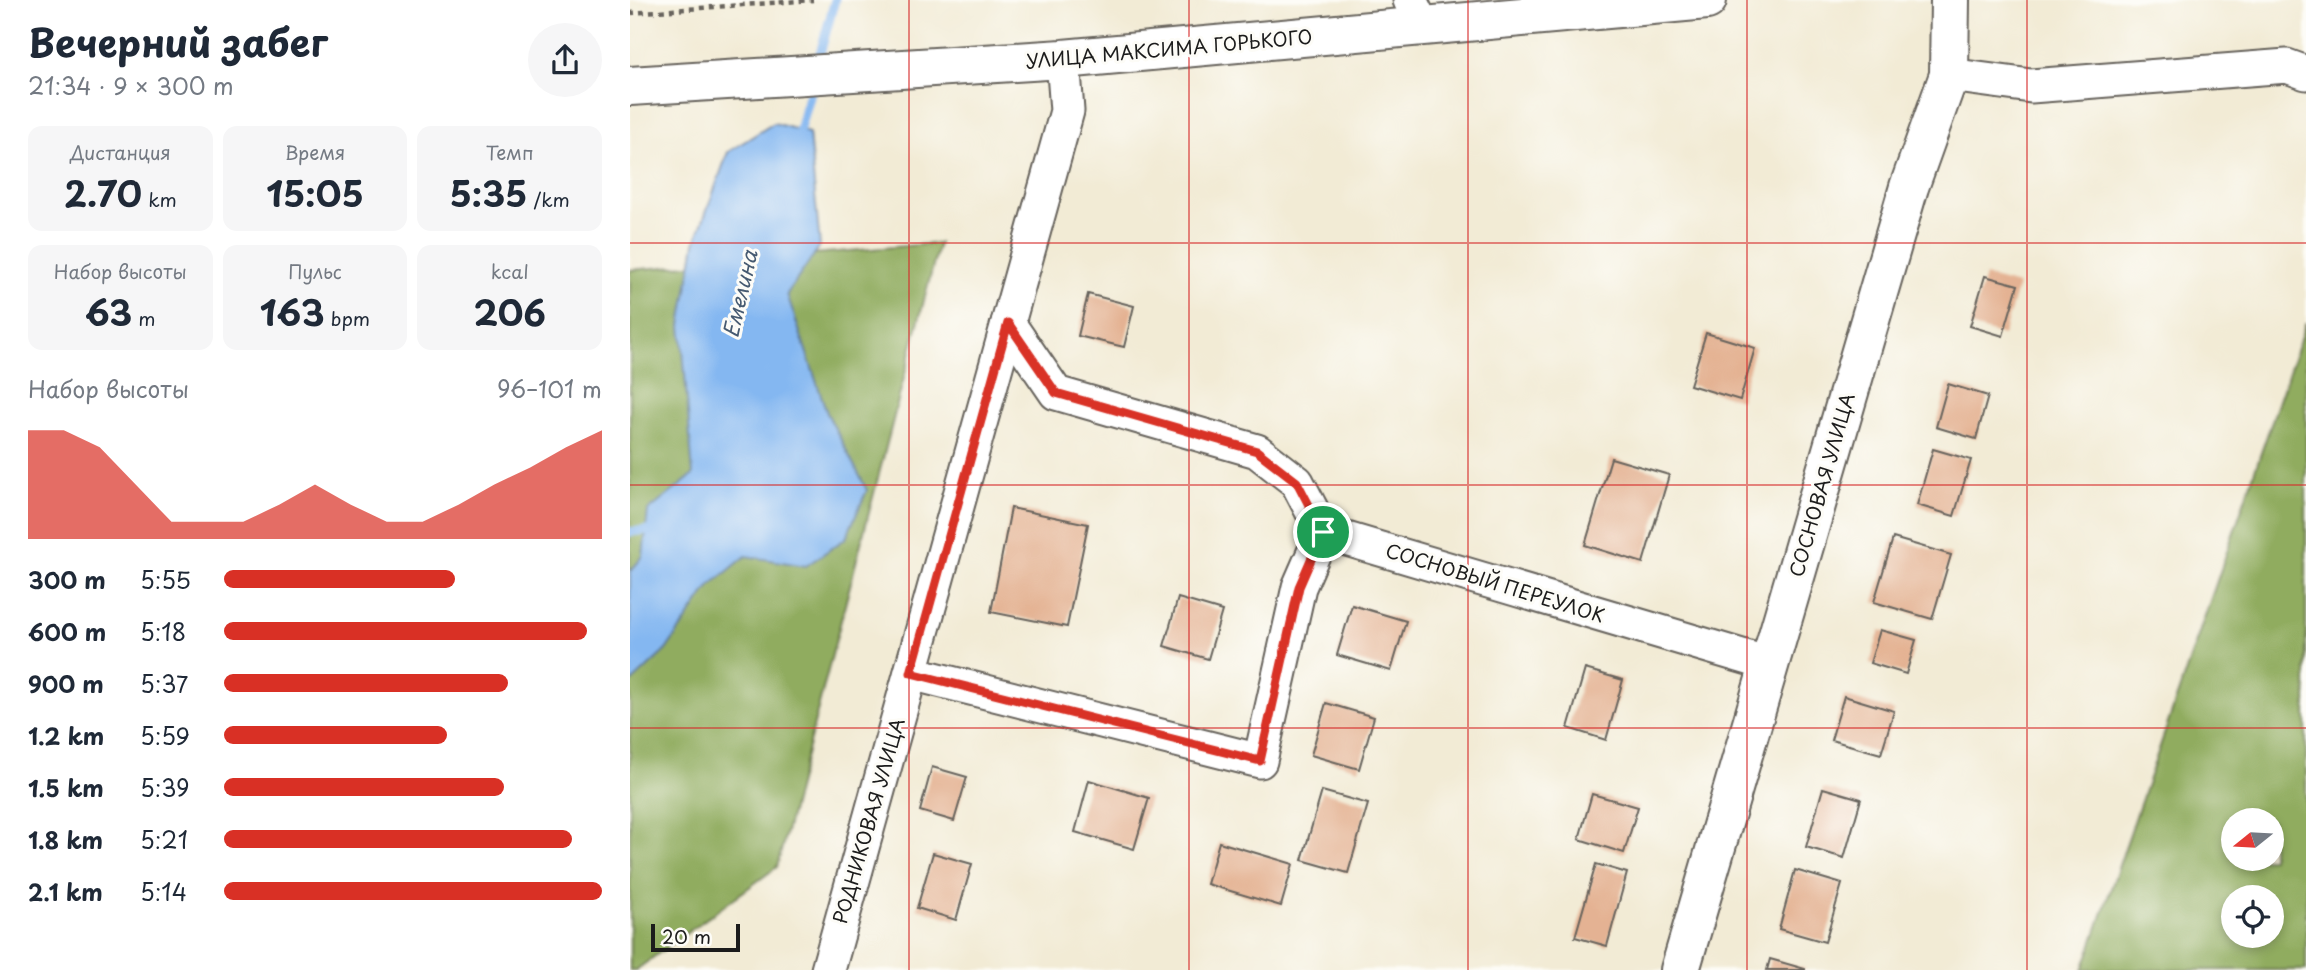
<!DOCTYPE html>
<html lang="ru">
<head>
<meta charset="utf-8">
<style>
  :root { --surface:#fff; --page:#f6f6f7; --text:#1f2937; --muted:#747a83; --accent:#d93025 }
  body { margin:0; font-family:"Playpen Sans",sans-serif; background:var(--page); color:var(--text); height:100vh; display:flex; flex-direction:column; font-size:26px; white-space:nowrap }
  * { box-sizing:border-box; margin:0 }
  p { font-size:23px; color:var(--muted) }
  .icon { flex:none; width:38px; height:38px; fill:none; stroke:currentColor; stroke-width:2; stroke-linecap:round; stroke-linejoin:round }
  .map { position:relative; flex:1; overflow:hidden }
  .side { display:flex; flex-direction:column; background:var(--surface); width:630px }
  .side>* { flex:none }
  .needle { width:46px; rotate:252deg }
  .tools { position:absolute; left:1591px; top:808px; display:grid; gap:14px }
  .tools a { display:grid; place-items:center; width:63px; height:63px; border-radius:50%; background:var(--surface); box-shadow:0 4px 10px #0003; font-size:35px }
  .scale { position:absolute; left:21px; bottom:18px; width:89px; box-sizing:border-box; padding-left:7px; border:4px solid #1c1c1c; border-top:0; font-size:19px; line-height:24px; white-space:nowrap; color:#1c1c1c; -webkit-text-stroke:5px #fdfcf7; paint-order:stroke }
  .pin { position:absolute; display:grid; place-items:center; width:60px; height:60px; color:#fff; margin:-30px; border:4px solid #fff; border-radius:50%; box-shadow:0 2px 7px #0007 }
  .round { display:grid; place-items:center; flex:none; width:74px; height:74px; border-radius:37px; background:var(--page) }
  .headline { display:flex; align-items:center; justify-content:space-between; height:119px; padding:0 28px }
  h1 { font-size:38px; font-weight:700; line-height:52px }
  .metrics { display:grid; grid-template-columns:repeat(3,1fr); gap:10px; height:119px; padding:7px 28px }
  .metrics div { display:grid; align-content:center; border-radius:14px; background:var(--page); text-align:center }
  .metrics b { font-size:35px; font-weight:700 }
  .metrics small { font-size:19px; font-weight:400 }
  .metrics p { font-size:19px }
  .chart { height:196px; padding:14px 28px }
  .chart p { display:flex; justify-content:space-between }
  .chart svg { width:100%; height:126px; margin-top:7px; fill:var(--accent); opacity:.7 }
  ul { padding:0 28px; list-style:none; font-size:23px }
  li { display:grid; grid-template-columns:112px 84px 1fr; align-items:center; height:52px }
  li i { height:18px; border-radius:9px; background:var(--accent) }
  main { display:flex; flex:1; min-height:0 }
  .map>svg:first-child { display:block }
  .forest { fill:#90ac5e; stroke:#56643d; stroke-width:2; fill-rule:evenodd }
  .water { fill:#84b7f1; stroke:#506a86; stroke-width:2 }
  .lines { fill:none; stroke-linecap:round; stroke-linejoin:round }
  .stream { stroke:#84b7f1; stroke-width:9 }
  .building { fill:#e4b293 }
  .minor-casing { stroke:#67645d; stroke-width:37 }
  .tertiary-casing { stroke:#67645d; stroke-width:42 }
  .secondary-casing { stroke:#67645d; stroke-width:42 }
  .path { stroke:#67645d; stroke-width:4.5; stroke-dasharray:5 5; stroke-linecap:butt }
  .minor { stroke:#fff; stroke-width:33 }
  .tertiary { stroke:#fff; stroke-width:38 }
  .secondary { stroke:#fff; stroke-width:38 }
  .route-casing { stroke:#fff; stroke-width:14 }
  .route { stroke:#d93025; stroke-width:9 }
  .grid { fill:none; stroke:#d62828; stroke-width:2; stroke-opacity:0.55 }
  .labels { text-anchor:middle; stroke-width:6; stroke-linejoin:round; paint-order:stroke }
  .street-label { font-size:19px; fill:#1c1c1c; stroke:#fdfcf7 }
  .water-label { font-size:21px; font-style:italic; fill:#465a71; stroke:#fdfcf7 }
</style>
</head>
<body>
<main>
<section class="side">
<div class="headline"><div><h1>Вечерний забег</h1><p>21:34 · 9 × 300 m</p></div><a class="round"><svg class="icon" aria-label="share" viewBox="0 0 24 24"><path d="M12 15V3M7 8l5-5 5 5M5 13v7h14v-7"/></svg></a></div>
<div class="metrics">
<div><p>Дистанция</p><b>2.70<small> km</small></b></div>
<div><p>Время</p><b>15:05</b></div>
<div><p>Темп</p><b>5:35<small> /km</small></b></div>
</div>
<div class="metrics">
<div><p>Набор высоты</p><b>63<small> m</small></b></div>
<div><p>Пульс</p><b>163<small> bpm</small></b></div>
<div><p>kcal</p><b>206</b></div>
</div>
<div class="chart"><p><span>Набор высоты</span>96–101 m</p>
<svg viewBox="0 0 160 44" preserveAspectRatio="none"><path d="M0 44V6L10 6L20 12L30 25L40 38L50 38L60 38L70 32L80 25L90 32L100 38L110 38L120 32L130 25L140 19L150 12L160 6V44z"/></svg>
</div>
<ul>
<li><b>300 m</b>5:55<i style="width:61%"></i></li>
<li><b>600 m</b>5:18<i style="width:96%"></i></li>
<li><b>900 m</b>5:37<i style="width:75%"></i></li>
<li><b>1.2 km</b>5:59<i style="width:59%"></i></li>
<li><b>1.5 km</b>5:39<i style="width:74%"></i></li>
<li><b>1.8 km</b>5:21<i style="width:92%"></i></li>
<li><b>2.1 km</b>5:14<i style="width:100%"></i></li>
</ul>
</section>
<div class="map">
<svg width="1676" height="970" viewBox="0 0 1676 970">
  <rect width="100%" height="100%" fill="#fdfcf7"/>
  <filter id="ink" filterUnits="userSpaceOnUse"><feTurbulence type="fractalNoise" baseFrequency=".0143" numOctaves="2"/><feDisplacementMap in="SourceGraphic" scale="14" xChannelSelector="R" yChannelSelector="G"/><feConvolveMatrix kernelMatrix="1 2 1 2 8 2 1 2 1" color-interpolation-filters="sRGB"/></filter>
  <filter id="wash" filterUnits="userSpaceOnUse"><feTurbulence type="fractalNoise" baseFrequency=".00686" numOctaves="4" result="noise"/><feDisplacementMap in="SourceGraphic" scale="28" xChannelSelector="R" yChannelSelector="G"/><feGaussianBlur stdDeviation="1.57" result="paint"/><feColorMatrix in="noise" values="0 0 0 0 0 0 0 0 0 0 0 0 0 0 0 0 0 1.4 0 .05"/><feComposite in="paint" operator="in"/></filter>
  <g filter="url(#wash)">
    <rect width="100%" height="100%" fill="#f2ebd5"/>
    <!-- forest -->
    <g class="forest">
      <path d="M 309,243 L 147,867 L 6,970 L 0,970 L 0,270 Z"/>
      <path d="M 1676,322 L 1676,970 L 1453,970 ZM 1603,821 L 1642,821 L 1642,859 L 1603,859 ZM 1603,898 L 1642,898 L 1642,936 L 1603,936 Z"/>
    </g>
    <!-- water -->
    <path class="water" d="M 144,123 L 179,133 L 190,246 L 157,294 L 197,413 L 237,490 L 216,538 L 176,566 L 116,556 L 80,586 L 36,650 L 0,684 L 0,572 L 13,556 L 18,511 L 63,475 L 51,325 L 65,243 L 98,152 Z"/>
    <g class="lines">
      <!-- stream -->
      <g class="stream">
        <path d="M 187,64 L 205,0"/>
        <path d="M 167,139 L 182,85"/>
        <path d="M 0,532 L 26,529"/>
      </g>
    </g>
    <g id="blocks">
      <!-- building -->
      <g class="building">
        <path d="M 1355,276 L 1388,285 L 1373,336 L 1340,326 Z"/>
        <path d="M 458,294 L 504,306 L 494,347 L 448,336 Z"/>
        <path d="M 1076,333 L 1125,348 L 1110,400 L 1060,385 Z"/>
        <path d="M 1318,384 L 1358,396 L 1346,439 L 1306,427 Z"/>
        <path d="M 1303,449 L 1341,460 L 1324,516 L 1287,505 Z"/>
        <path d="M 981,458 L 1039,475 L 1013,563 L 955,545 Z"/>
        <path d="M 381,508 L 458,524 L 437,627 L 361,612 Z"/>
        <path d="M 1263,538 L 1321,555 L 1302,619 L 1244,602 Z"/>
        <path d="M 548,598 L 592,611 L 578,659 L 534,646 Z"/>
        <path d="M 722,605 L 776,621 L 761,671 L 707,655 Z"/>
        <path d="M 1250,630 L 1286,640 L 1276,674 L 1240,663 Z"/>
        <path d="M 955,669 L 993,680 L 976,740 L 938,728 Z"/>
        <path d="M 1214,696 L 1264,711 L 1251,754 L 1201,740 Z"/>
        <path d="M 696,703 L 744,717 L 729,769 L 681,755 Z"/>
        <path d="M 302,767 L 337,777 L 324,821 L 290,811 Z"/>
        <path d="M 459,780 L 519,798 L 504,849 L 445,832 Z"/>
        <path d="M 1193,788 L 1231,799 L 1214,858 L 1176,847 Z"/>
        <path d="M 692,791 L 738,804 L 718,873 L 672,860 Z"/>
        <path d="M 962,794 L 1008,807 L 994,853 L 949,839 Z"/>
        <path d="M 589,842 L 663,864 L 651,906 L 577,884 Z"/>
        <path d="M 303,853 L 342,864 L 326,920 L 287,908 Z"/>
        <path d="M 966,864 L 997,873 L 977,946 L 945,937 Z"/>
        <path d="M 1165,870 L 1212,884 L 1195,942 L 1149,929 Z"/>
        <path d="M 1140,959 L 1175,969 L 1175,970 L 1137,970 Z"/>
      </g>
    </g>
  </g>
  <g filter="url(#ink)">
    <use href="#blocks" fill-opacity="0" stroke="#67645d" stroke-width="2"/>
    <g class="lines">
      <defs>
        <g id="minor">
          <path d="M 780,0 L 793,27"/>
          <path d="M 1319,75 L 1401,86 L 1657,66 L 1676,73"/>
          <path d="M 378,323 L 426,393 L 627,451 L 667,482 L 693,532 L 1139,664"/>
          <path d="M 281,673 L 630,761 L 669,587 L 693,532"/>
          <path d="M 198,970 L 437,111 L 433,59"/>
        </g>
        <path id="tertiary" d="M 1050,970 L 1279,187 L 1319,75 L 1320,0"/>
        <path id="secondary" d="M 0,86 L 433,59 L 1077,0"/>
      </defs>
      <!-- minor casing -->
      <use href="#minor" class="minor-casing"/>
      <!-- tertiary casing -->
      <use href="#tertiary" class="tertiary-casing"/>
      <!-- secondary casing -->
      <use href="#secondary" class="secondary-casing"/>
      <!-- path -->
      <path class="path" d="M 0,13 L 183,0"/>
      <!-- minor -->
      <use href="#minor" class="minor"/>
      <!-- tertiary -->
      <use href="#tertiary" class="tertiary"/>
      <!-- secondary -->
      <use href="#secondary" class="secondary"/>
    </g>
  </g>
  <g class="lines" filter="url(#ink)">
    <defs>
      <path id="route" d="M 378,323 L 426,393 L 627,451 L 667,482 L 693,532 L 669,587 L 630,761 L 281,673 Z"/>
    </defs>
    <!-- route casing -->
    <use href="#route" class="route-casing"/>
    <!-- route -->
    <use href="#route" class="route"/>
  </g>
  <!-- grid -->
  <path class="grid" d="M 279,0 L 279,970M 559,0 L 559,970M 838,0 L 838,970M 1117,0 L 1117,970M 1397,0 L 1397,970M 0,243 L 1676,243M 0,485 L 1676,485M 0,728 L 1676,728"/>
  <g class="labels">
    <!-- street labels -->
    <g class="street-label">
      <text transform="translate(539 49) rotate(-5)" y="7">УЛИЦА МАКСИМА ГОРЬКОГО</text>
      <text transform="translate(1192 485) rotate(-74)" y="7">СОСНОВАЯ УЛИЦА</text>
      <text transform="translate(865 583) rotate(17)" y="7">СОСНОВЫЙ ПЕРЕУЛОК</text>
      <text transform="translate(239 821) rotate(-74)" y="7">РОДНИКОВАЯ УЛИЦА</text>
    </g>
    <!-- water labels -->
    <g class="water-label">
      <text transform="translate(111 294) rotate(-77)" y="7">Емелина</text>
    </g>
  </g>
</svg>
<div class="tools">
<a><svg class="needle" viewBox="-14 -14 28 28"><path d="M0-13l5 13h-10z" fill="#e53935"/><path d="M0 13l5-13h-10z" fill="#747a83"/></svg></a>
<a><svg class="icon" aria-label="locate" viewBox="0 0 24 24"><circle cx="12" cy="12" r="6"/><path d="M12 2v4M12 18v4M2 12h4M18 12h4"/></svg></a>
</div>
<div class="scale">20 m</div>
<div class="pin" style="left:693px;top:532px;background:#1e9e55"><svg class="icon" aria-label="arrive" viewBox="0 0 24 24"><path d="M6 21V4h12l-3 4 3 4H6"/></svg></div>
</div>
</main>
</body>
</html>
